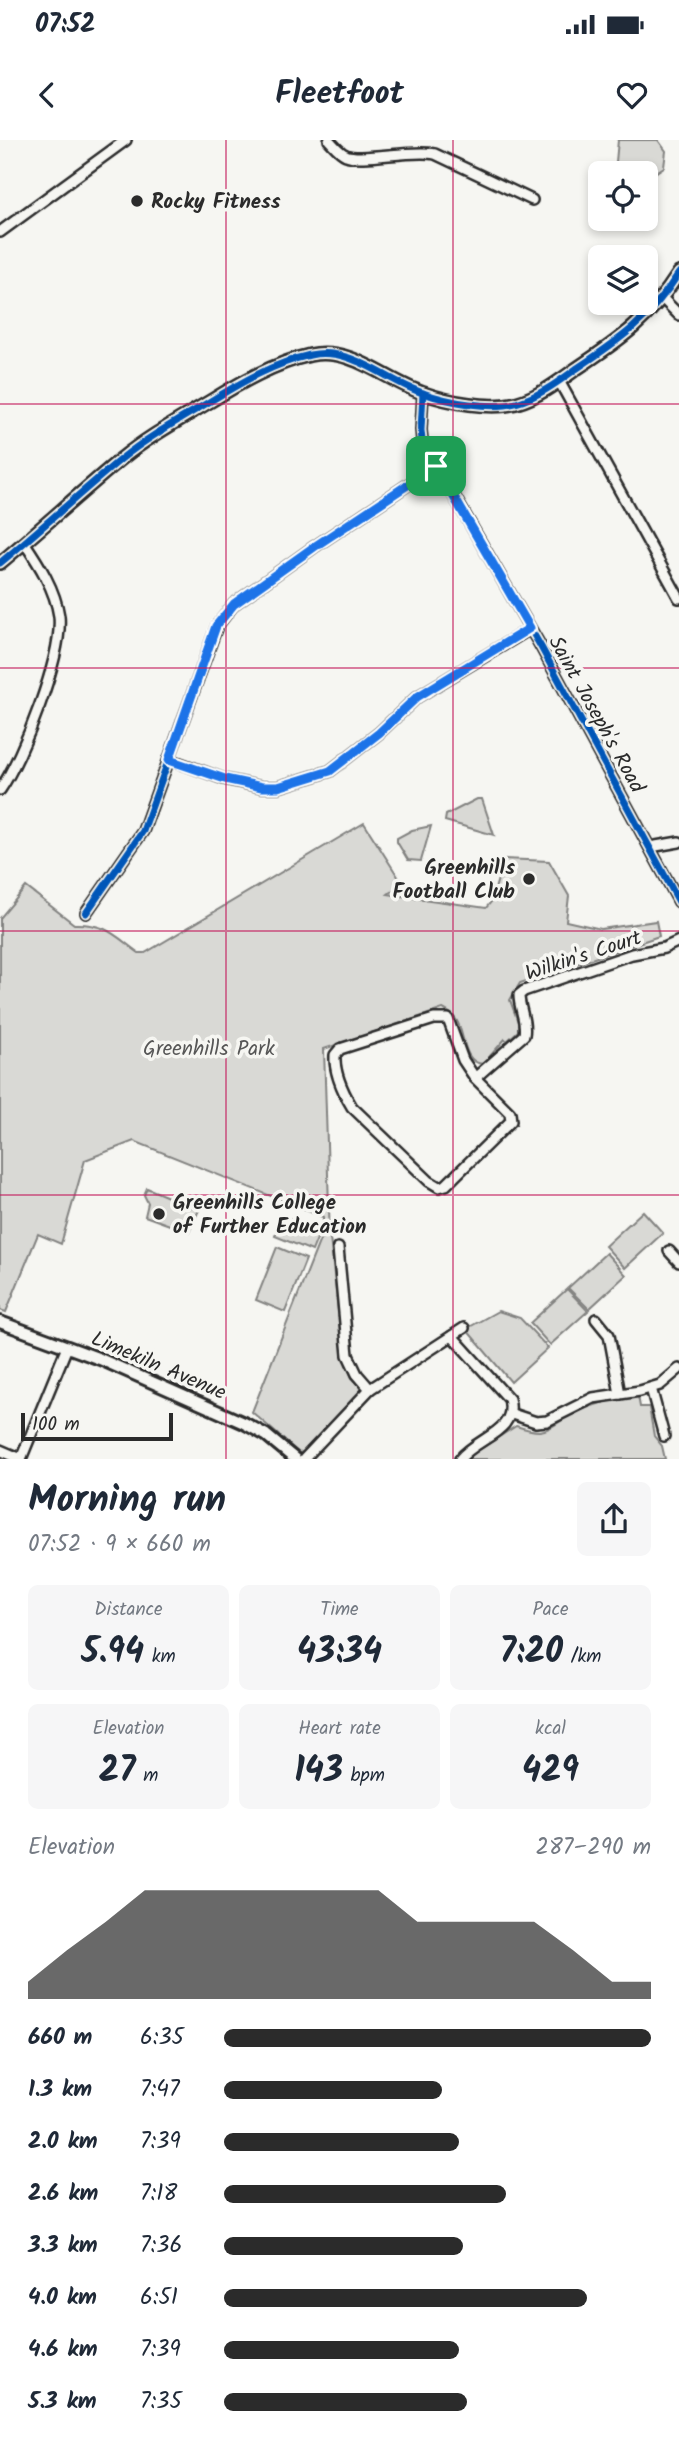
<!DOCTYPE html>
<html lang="en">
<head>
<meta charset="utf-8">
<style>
  :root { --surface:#fff; --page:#f6f6f7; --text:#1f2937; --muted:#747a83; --accent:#2b2b2b }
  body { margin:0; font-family:Kalam,sans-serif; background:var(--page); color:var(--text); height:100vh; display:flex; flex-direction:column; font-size:26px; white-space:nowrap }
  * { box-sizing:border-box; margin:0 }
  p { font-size:23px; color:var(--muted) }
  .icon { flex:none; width:38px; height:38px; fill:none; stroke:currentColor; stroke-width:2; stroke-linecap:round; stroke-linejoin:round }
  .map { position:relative; height:1319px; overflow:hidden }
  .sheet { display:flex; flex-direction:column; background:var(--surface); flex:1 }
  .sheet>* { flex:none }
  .controls { position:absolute; left:588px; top:21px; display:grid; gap:14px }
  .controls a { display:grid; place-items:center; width:70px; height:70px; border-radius:10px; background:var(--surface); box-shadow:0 4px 10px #0003; font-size:35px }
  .scale { position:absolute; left:21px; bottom:18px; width:152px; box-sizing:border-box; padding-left:7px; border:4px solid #2b2b2b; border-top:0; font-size:19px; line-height:24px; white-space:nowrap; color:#2b2b2b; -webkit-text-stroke:5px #f6f6f2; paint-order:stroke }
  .pin { position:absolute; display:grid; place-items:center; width:60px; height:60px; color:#fff; margin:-30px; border-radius:14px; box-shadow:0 4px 10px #0006 }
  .round { display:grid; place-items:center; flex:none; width:74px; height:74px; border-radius:10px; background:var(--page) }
  .summary { display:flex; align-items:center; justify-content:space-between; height:119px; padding:0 28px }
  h1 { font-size:38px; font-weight:600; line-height:52px }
  .figures { display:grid; grid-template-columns:repeat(3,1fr); gap:10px; height:119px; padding:7px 28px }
  .figures div { display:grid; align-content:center; border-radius:10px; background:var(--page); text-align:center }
  .figures b { font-size:35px; font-weight:600 }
  .figures small { font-size:19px; font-weight:400 }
  .figures p { font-size:19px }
  .chart { height:196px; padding:14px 28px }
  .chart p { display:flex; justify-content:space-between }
  .chart svg { width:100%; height:126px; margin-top:7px; fill:var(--accent); opacity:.7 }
  ul { padding:0 28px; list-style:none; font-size:23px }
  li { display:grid; grid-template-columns:112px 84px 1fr; align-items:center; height:52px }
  li i { height:18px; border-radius:9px; background:var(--accent) }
  .status { display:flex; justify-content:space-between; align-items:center; height:49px; padding:0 35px; background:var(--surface); direction:ltr }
  .status svg { height:19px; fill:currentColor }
  header { display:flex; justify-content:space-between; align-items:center; height:91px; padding:0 28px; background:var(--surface); font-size:32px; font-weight:600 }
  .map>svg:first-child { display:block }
  .green { fill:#d9d9d5; stroke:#828280; stroke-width:2 }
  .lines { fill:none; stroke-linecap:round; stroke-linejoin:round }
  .minor-casing { stroke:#2b2b2b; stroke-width:14 }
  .tertiary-casing { stroke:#2b2b2b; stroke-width:16 }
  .minor { stroke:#f6f6f2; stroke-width:9 }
  .tertiary { stroke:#f6f6f2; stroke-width:10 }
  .cycleway-casing { stroke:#f6f6f2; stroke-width:11 }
  .cycleway { stroke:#0057b8; stroke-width:7 }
  .route-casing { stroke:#fff; stroke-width:14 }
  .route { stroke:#1a73e8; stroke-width:9 }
  .grid { fill:none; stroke:#c2185b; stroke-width:2; stroke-opacity:0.55 }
  .poi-dot { fill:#2b2b2b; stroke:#f6f6f2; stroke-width:2.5 }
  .labels { text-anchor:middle; stroke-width:7; stroke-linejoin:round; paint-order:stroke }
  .poi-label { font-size:21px; font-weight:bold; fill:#2b2b2b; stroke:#f6f6f2; text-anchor:start }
  .street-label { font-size:21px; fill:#2b2b2b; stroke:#f6f6f2 }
  .park-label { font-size:21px; fill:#565656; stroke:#f6f6f2 }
</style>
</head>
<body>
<div class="status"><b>07:52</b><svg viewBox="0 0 49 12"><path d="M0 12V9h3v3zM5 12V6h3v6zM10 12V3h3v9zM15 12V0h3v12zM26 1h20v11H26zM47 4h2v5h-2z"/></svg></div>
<header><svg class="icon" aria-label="back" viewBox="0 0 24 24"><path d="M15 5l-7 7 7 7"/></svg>Fleetfoot<svg class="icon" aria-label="heart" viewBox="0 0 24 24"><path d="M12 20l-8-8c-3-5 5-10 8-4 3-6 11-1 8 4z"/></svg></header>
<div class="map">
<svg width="679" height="1319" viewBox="0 0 679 1319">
  <rect width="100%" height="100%" fill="#f6f6f2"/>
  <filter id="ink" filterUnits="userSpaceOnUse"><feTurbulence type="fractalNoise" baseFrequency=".0143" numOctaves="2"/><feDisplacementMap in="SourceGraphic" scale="14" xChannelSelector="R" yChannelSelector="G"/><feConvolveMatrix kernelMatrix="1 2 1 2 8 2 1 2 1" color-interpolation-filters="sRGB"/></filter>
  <g filter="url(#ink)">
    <!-- green -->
    <g class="green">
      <path d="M 618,0 L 658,0 L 666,11 L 664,27 L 646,39 L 646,33 L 615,33 Z"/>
      <path d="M 477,659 L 482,659 L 494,695 L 445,681 L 446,675 Z"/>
      <path d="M 364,683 L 402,743 L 388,754 L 486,768 L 491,762 L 504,719 L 549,721 L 569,756 L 566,781 L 601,789 L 656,781 L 659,796 L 520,843 L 510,860 L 518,882 L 518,891 L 507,901 L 505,899 L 483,924 C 463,923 465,895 457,881 C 453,875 449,872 443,869 L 324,909 L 330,1098 L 343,1216 L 352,1238 L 363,1249 L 303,1312 L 299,1313 L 252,1272 L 323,1092 L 323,1077 L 134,1001 L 85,1020 L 61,1104 L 38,1094 L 6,1172 L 0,1170 L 0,778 L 26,747 L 74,784 C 106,783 114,795 139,813 L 145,813 Z"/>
      <path d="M 431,686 L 421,721 L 408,720 L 397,702 L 397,698 L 412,690 Z"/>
      <path d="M 147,1048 L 199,1070 L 189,1092 L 145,1076 L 148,1063 L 144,1055 Z"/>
      <path d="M 643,1071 L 663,1093 L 625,1128 L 605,1106 Z"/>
      <path d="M 283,1076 L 320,1091 L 312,1111 L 275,1096 Z"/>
      <path d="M 277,1107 L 306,1119 L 285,1172 L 256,1160 Z"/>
      <path d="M 606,1113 L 626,1135 L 589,1169 L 568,1148 Z"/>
      <path d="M 567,1149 L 588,1171 L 550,1205 L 530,1183 Z"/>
      <path d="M 498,1171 L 520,1178 L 548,1208 L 511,1242 L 466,1189 Z"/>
      <path d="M 638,1256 L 640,1267 L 649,1267 L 654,1296 L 662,1306 L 665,1319 L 465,1319 L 516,1286 C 547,1296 545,1290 570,1275 C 578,1271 587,1268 595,1265 C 609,1260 624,1259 638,1256 Z"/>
    </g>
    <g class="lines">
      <defs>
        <g id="minor">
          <path d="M 329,0 C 334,5 339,12 346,15 C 361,22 411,9 435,14 L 532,60"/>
          <path d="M 0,92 L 126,0"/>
          <path d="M 663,159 L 679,175"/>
          <path d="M 559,241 L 679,458"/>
          <path d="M 423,253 L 421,290 L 422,300 L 541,507 L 679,762"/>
          <path d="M 169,619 L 224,639 L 262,647 L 278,647 L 330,631 L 379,593 L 417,557 L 530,489"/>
          <path d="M 0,650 C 23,617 63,515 59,476 C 55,449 39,424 24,402"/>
          <path d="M 650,707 L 679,702"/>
          <path d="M 86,773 L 143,691 L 217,486 L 234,464 L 314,407 L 436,326"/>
          <path d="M 434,879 L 448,879 L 463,920 L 475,938 L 510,973 L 511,981 L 446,1045 L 439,1047 L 429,1041 L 352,967 C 343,952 334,932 335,915 L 340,909 Z"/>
          <path d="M 475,938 L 524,895 C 527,881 519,869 519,855 L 524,851 L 632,814 L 664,808 L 679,801"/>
          <path d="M 338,1108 L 348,1215 L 357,1234 L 370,1249"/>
          <path d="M 669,1111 L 679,1122"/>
          <path d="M 596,1179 L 609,1195 L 620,1254"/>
          <path d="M 452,1196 L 509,1259 C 518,1292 477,1297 460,1319"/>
          <path d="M 651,1248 L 664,1296"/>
          <path d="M 512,1274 L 536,1282 L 547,1281 L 593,1258 L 640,1251 L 660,1245 L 679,1229"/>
          <path d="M 0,1310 L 21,1319"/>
          <path d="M 21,1319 L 67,1207"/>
          <path d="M 304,1319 L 370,1249 L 464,1188"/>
        </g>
        <g id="tertiary">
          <path d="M 0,423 C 41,389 80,353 121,319 C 148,297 179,280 209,262 C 240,243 274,223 310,215 C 352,206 386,241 423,253 C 448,262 491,270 516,263 C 538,257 558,242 576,229 C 621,199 649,180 679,133"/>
          <path d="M 0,1182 L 100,1219 L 244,1283 L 266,1295 L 295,1319"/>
        </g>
      </defs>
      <!-- minor casing -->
      <use href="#minor" class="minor-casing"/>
      <!-- tertiary casing -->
      <use href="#tertiary" class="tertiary-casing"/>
      <!-- minor -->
      <use href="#minor" class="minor"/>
      <!-- tertiary -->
      <use href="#tertiary" class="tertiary"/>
      <defs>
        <g id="cycleway">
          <path d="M 423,253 L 421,290 L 422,300 L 541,507 L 679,762"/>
          <path d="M 0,423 C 41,389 80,353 121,319 C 148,297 179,280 209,262 C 240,243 274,223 310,215 C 352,206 386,241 423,253 C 448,262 491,270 516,263 C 538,257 558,242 576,229 C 621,199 649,180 679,133"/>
          <path d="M 86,773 L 143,691 L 217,486 L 234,464 L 314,407 L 436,326"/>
        </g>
      </defs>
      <!-- cycleway casing -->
      <use href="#cycleway" class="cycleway-casing"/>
      <!-- cycleway -->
      <use href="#cycleway" class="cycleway"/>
    </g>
  </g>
  <g class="lines" filter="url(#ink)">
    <defs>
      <path id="route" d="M 436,326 L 530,488 L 417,557 L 379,593 L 330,631 L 278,647 L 262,647 L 225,639 L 169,620 L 216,486 L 234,464 L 314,407 Z"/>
    </defs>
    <!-- route casing -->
    <use href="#route" class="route-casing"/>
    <!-- route -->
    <use href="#route" class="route"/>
  </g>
  <!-- grid -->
  <path class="grid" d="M 226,0 L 226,1319M 453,0 L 453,1319M 0,264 L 679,264M 0,528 L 679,528M 0,791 L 679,791M 0,1055 L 679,1055"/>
  <!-- markers -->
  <g class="poi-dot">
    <circle cx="137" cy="61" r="7"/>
    <circle cx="529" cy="739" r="7"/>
    <circle cx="159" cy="1074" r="7"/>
  </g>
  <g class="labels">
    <!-- poi labels -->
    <g class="poi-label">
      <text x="151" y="68">Rocky Fitness</text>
      <text x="515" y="734" text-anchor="end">Greenhills<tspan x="515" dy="24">Football Club</tspan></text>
      <text x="173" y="1069">Greenhills College<tspan x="173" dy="24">of Further Education</tspan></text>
    </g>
    <!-- street labels -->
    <g class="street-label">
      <text transform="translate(597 574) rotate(61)" y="7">Saint Joseph's Road</text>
      <text transform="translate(583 815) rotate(-18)" y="7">Wilkin's Court</text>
      <text transform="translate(159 1225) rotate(23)" y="7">Limekiln Avenue</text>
    </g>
    <!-- park labels -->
    <g class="park-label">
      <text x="209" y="915">Greenhills Park</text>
    </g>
  </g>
</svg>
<div class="controls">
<a><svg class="icon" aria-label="locate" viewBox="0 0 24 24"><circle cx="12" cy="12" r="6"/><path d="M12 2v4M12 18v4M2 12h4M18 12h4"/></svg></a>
<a><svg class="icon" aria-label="layers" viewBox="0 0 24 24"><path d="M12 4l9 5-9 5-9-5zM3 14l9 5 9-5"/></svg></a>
</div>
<div class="scale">100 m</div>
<div class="pin" style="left:436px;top:326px;background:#1e9e55"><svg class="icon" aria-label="arrive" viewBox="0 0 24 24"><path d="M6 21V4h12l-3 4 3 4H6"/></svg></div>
</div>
<section class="sheet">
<div class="summary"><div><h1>Morning run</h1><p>07:52 · 9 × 660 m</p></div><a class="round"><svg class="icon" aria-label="share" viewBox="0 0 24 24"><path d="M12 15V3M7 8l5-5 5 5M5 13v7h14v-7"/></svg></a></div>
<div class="figures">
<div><p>Distance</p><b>5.94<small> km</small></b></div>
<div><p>Time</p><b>43:34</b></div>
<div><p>Pace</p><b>7:20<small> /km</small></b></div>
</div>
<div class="figures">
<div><p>Elevation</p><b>27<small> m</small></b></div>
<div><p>Heart rate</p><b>143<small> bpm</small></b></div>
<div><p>kcal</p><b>429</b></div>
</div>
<div class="chart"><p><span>Elevation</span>287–290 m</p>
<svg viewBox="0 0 160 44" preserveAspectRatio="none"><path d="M0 44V38L10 27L20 17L30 6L40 6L50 6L60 6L70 6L80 6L90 6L100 17L110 17L120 17L130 17L140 27L150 38L160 38V44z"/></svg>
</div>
<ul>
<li><b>660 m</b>6:35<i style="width:100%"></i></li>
<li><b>1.3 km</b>7:47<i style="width:51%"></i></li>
<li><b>2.0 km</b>7:39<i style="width:55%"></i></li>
<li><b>2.6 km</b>7:18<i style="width:66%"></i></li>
<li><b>3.3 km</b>7:36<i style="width:56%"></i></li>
<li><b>4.0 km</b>6:51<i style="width:85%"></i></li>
<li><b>4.6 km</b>7:39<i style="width:55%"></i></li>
<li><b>5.3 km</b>7:35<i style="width:57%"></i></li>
</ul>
</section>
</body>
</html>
